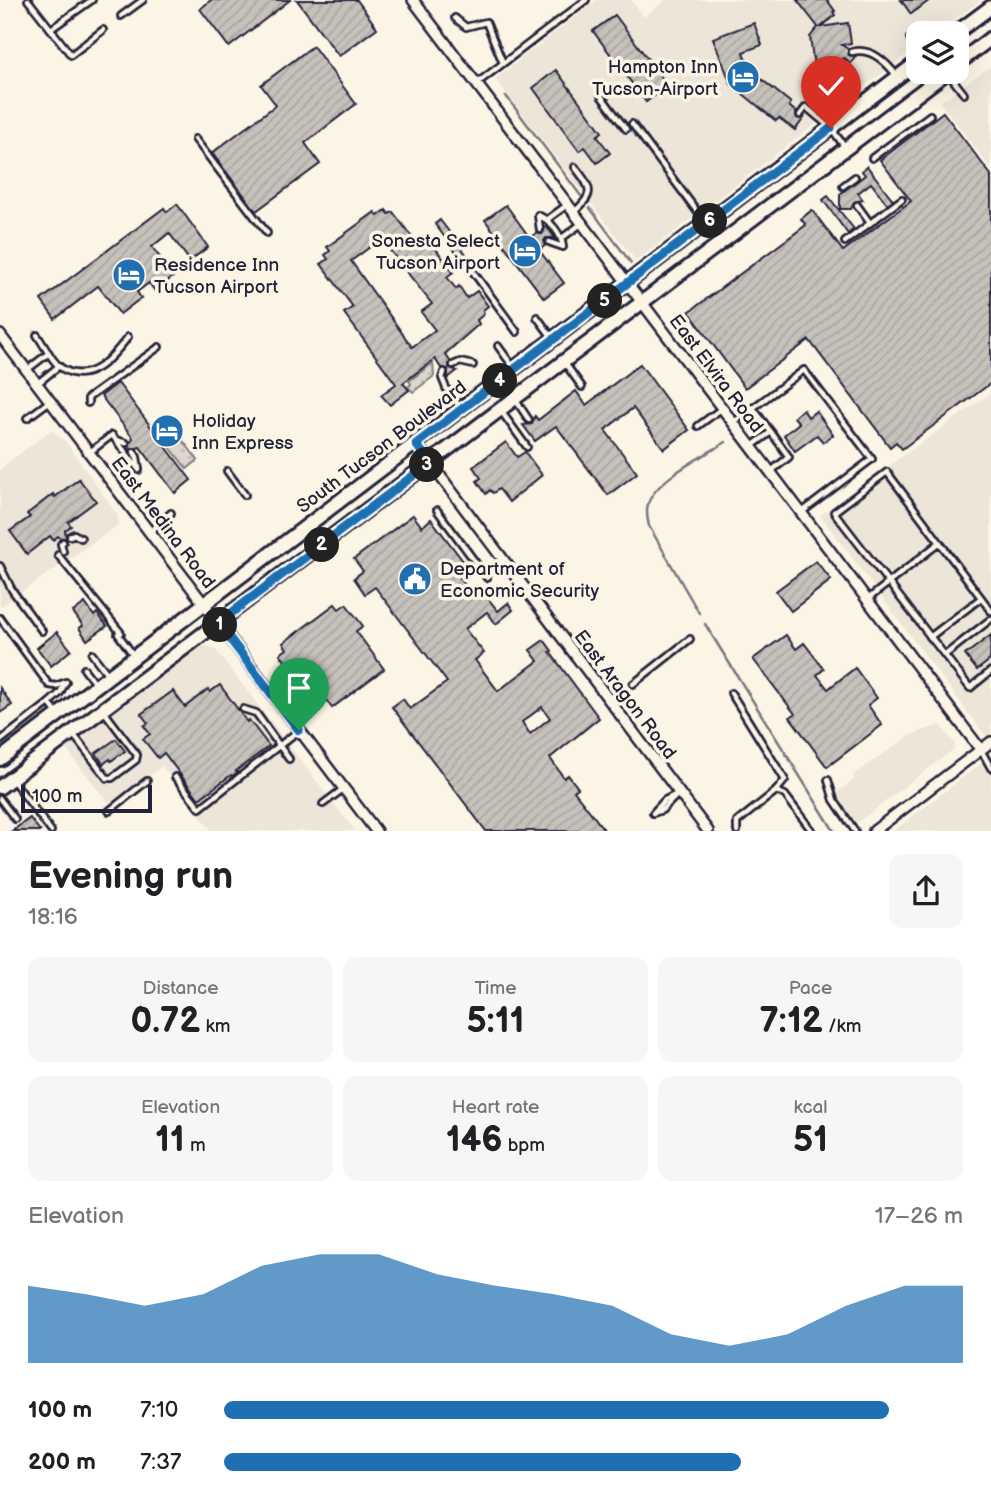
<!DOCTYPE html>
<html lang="en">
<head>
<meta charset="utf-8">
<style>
  :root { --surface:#fff; --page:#f6f6f6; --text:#202124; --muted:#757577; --accent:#1f6fb2 }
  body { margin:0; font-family:"Balsamiq Sans",sans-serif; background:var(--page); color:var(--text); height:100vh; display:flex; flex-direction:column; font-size:26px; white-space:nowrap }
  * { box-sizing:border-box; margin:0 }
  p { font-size:23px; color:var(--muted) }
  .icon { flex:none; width:38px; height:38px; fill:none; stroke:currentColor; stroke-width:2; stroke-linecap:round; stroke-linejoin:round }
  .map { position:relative; height:831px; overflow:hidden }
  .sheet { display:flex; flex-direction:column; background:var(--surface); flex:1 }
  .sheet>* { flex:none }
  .fabs { position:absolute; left:906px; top:21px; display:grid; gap:14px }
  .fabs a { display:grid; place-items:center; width:63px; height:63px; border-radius:14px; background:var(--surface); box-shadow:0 7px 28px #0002; font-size:35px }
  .scale { position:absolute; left:21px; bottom:18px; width:131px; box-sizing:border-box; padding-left:7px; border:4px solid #22223b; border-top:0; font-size:19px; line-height:24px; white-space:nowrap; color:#22223b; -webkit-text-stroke:5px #fcf5e5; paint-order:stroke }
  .pin { position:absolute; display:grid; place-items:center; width:60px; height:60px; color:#fff; margin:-72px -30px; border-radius:50% 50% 50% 0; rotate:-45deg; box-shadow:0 0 7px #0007 }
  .pin .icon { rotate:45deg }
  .km { position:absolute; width:35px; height:35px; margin:-18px; border-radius:50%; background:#222; color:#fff; font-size:19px; line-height:35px; text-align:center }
  .round { display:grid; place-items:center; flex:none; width:74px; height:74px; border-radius:14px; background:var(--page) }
  .headline { display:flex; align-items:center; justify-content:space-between; height:119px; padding:0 28px }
  h1 { font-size:38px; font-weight:600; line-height:52px }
  .stats { display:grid; grid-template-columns:repeat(3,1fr); gap:10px; height:119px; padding:7px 28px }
  .stats div { display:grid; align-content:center; border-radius:14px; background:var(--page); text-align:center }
  .stats b { font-size:35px; font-weight:600 }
  .stats small { font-size:19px; font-weight:400 }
  .stats p { font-size:19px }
  .chart { height:196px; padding:14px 28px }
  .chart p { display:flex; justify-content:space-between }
  .chart svg { width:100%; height:126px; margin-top:7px; fill:var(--accent); opacity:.7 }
  ul { padding:0 28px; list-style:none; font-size:23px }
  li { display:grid; grid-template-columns:112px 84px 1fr; align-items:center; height:52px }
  li i { height:18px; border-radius:9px; background:var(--accent) }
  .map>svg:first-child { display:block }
  .built { fill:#ece5d8 }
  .grass { fill:url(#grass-dots); stroke:#7f7c84; stroke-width:2 }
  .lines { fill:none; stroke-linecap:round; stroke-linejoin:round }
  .stream { stroke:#78757e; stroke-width:2.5 }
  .building { fill:url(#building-hatch); stroke:#22223b; stroke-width:2; fill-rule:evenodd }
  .lane-casing { stroke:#22223b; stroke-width:10 }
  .street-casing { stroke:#22223b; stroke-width:14 }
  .secondary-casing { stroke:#22223b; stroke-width:18 }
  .lane { stroke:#fcf5e5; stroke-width:4.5 }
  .street { stroke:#fcf5e5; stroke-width:9 }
  .secondary { stroke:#fcf5e5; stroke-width:12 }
  .route-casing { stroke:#fff; stroke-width:14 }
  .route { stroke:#1f6fb2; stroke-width:9 }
  .labels { text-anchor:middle; stroke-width:7; stroke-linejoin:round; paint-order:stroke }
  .poi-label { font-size:19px; fill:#22223b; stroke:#fcf5e5; text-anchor:start }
  .street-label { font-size:19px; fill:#22223b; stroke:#fcf5e5 }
</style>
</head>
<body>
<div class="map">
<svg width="991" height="831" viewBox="0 0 991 831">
  <defs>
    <pattern id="grass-dots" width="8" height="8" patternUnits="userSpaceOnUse" patternTransform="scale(1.75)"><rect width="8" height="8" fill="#dcd6cc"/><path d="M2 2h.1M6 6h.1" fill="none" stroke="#bcb7b0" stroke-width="1.8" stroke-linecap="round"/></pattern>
    <pattern id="building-hatch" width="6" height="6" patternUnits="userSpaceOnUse" patternTransform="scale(1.75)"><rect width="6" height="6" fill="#c6c1bb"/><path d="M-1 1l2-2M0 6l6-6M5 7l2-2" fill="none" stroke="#aaa6a2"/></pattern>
  </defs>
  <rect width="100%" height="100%" fill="#fcf5e5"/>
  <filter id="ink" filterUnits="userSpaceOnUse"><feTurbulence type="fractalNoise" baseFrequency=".0143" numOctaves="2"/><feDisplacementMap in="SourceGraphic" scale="14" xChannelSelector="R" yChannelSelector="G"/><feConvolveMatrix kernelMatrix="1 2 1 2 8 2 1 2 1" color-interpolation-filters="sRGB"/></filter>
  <g filter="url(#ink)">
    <!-- built -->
    <g class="built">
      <path d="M 597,0 L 631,0 L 644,17 L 666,0 L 981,0 L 935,33 L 919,33 L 919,45 L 636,261 L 495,79 Z"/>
      <path d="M 991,66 L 991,169 L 940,102 Z"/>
      <path d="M 991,393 L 991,743 L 820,515 Z"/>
      <path d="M 51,430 L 65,441 L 118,516 L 118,525 L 0,607 L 0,469 Z"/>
      <path d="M 201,645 L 214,648 L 355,831 L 212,831 L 162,766 L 113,802 L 107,801 L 66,749 Z"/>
      <path d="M 940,725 L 955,745 L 954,749 L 857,823 L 835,794 L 855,779 L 853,775 L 911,735 Z"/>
      <path d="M 991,756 L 991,831 L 893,831 Z"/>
    </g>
    <!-- grass -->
    <g class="grass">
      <path d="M 433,363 L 434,376 L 413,392 L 408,387 L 411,384 L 409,381 Z"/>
      <path d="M 174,429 L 198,460 L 187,469 L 163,438 Z"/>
    </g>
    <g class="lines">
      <!-- stream -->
      <g class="stream">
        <path d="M 506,96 L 581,196"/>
        <path d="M 590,208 L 631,263"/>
        <path d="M 699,613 L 649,526 C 647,518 646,511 648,504 C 655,479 706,455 726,442"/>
        <path d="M 705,624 L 834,831"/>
      </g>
    </g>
    <!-- building -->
    <g class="building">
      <path d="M 211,0 L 290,0 L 229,47 L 200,9 Z"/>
      <path d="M 297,0 L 357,0 L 377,28 L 339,56 Z"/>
      <path d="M 797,0 L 827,0 L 835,11 L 833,12 L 835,15 L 821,27 L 848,23 L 851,43 L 842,45 L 848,49 L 849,55 L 856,56 L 849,66 L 848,61 L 844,58 L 839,63 L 814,66 L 810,37 L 818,27 Z"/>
      <path d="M 901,0 L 930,0 L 911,14 Z"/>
      <path d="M 615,15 L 668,86 L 646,102 L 593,31 Z"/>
      <path d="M 754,23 L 762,45 L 743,52 L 750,70 L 791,103 L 789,106 L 796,112 L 797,118 L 804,118 L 795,130 L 779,118 L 776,121 L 731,84 L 713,38 Z"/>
      <path d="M 313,46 L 356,104 L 305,143 L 320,164 L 256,211 L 212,153 L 276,105 L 261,85 Z"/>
      <path d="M 556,70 L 602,132 L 597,136 L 610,153 L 597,163 L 585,147 L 579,151 L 533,88 Z"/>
      <path d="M 943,112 L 991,175 L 991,383 L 902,449 L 896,442 L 890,447 L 809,340 L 745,388 L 689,312 L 806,225 L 801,219 L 812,210 L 843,251 L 911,201 L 880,160 Z"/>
      <path d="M 867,166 L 893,200 L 887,204 L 871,183 L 858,193 L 863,200 L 854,202 L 851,209 L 840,209 L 840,194 L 865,175 L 862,171 Z"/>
      <path d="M 828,196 L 854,229 L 848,234 L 823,200 Z"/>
      <path d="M 177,204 L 208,247 L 190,261 L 169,233 L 152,247 L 174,276 L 155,291 L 149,283 L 137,292 L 141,298 L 120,314 L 98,286 L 55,319 L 41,300 L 164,208 L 167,212 Z"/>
      <path d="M 506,205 L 530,238 L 536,233 L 542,234 L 546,226 L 555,238 L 546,238 L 544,241 L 546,245 L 539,250 L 564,283 L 544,298 L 485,220 Z"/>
      <path d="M 386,210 L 389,214 L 393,212 L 418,245 L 428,238 L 453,272 L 447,277 L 456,289 L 459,286 L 467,298 L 477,291 L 488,306 L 483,310 L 484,314 L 477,320 L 479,324 L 445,354 L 450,361 L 449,367 L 457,371 L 448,378 L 448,369 L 441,368 L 435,359 L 403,383 L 409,390 L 390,405 L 381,395 L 396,384 L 344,313 L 353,307 L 321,264 L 328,259 L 325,255 L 330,251 L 327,247 L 375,212 L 378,216 ZM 381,239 L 432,304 L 421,312 L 435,330 L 412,347 L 351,261 Z"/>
      <path d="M 440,220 L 466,254 L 460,258 L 435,224 Z"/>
      <path d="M 640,364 L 689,430 L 664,449 L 633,408 L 605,430 L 637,473 L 608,495 L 556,426 L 535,441 L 523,425 L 532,424 L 535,416 L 538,420 L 576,391 L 586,405 Z"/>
      <path d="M 118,383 L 191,480 L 175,493 L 140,447 L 130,450 L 128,447 L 133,438 L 101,396 Z"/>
      <path d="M 803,409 L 808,417 L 816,411 L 833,435 L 823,442 L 817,435 L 795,451 L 784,435 L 799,423 L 794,417 Z"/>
      <path d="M 506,442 L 517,457 L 525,452 L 542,475 L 509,502 L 499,489 L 493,493 L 490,490 L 486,494 L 477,481 L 481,478 L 473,467 Z"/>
      <path d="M 79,479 L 96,501 L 68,522 L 71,526 L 65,530 L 66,538 L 60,538 L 58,536 L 53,540 L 50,536 L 27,554 L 10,531 L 30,517 L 27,514 L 53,494 L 55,497 Z"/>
      <path d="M 413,515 L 422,527 L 431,519 L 463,561 L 453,568 L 471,593 L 479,587 L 498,611 L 508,603 L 513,610 L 496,624 L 487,612 L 465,629 L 484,653 L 475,660 L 498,691 L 538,661 L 530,650 L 544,640 L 552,651 L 550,652 L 599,718 L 550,758 L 564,778 L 568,775 L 578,788 L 574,791 L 605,831 L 486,831 L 392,707 L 403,699 L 410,709 L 447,682 L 375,587 L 365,594 L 354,578 L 363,571 L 354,559 ZM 542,707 L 550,718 L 530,734 L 522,722 Z"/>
      <path d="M 816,561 L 831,580 L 791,611 L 776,591 Z"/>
      <path d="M 85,603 L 94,616 L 97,613 L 107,626 L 87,640 L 79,628 L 83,626 L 73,612 Z"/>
      <path d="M 335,604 L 339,609 L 346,604 L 363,626 L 356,631 L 384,669 L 332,708 L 304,671 L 296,676 L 280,654 L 287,649 L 283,643 Z"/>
      <path d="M 57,632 L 71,650 L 51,666 L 37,648 Z"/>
      <path d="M 786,635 L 796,649 L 804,643 L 824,669 L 817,675 L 828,689 L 855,668 L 877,698 L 868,705 L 882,725 L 827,767 L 790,717 L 795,714 L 753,659 Z"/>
      <path d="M 991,635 L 990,660 L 977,670 L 965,655 Z"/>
      <path d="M 220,685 L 247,722 L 249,720 L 269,746 L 236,771 L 238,772 L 232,776 L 231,775 L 199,799 L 164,753 L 158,758 L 143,739 L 150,734 L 144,726 L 148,723 L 141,714 L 173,691 L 185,707 L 208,689 L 210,692 Z"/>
      <path d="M 0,688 L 12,705 L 0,713 Z"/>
      <path d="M 116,739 L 125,751 L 111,761 L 110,759 L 103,764 L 96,753 Z"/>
      <path d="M 30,818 L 40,831 L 12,831 Z"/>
    </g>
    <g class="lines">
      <defs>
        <g id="lane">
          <path d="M 28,0 L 71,55 L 103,30"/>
          <path d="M 121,16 L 143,0"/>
          <path d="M 455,18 L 466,27 L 486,22 L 503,63"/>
          <path d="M 51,29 L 92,0"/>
          <path d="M 910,38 L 919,49"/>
          <path d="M 852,52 C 871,47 886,62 897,76"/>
          <path d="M 947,72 L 964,94"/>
          <path d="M 841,78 L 844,63"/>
          <path d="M 476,84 L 586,0"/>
          <path d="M 601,96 L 626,129"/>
          <path d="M 800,115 L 806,107 L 831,128 L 845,147"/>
          <path d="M 632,124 L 705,222"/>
          <path d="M 195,139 L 267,233"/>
          <path d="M 872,158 L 930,115"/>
          <path d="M 843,186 L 855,177"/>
          <path d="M 857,205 L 870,223"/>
          <path d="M 574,212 C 596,193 591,188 575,167"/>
          <path d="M 548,219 L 567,205"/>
          <path d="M 540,230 L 538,215 C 551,221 561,233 563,247 L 549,242"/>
          <path d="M 562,238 L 581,224"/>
          <path d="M 845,242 L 902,199"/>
          <path d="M 471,269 L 517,332"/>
          <path d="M 537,317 L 551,336"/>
          <path d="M 37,335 C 44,345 51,360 60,367 C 88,387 112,358 128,337"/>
          <path d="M 498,346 L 514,368"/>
          <path d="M 564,362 L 582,387"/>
          <path d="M 453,365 L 460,362 L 473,365"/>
          <path d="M 28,369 L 49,353"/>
          <path d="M 444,372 L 442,378 L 446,388 L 461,409"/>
          <path d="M 38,383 L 59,366"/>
          <path d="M 515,399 L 529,420"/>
          <path d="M 88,403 L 88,398 L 159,347"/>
          <path d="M 501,411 L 527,447"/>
          <path d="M 27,418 L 50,401"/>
          <path d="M 734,422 L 804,370 L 872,459 L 802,512"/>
          <path d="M 698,426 L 721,409"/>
          <path d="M 116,440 L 126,443"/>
          <path d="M 752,446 L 771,432 L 753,408"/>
          <path d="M 90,452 L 112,435 L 139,470"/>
          <path d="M 134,452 L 137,457 L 139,469"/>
          <path d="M 227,471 L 245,495"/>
          <path d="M 770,472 L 789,457 L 771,432"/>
          <path d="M 437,510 L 487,578"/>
          <path d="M 150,532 L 171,513"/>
          <path d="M 70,536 L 74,534 L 81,538"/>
          <path d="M 63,542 L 61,544 L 63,551"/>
          <path d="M 58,555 L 121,633"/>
          <path d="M 0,566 L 12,590 L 42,631"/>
          <path d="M 868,599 L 939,543"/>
          <path d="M 991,611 L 887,472 L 834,512 L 970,688 L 991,671"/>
          <path d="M 0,618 L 49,685 L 56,686 L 66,682"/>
          <path d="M 118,634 L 134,656"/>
          <path d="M 930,637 L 981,598"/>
          <path d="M 92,654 L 109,676"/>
          <path d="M 945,655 L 991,619"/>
          <path d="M 84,669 L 96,685"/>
          <path d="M 633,684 L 690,639"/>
          <path d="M 731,693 L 785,780 L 776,791 L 737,822 L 737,831"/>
          <path d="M 243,709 L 256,713 L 289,759"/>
          <path d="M 58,714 L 49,703 L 60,693 L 65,683"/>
          <path d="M 73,734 L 107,778 L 112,778 L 136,760 L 137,755 L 103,710"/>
          <path d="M 0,741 L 49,703"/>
          <path d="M 981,750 L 991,768"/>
          <path d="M 175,777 L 200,808 L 298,731"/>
          <path d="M 12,779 L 51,831"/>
          <path d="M 828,780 L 834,800 L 855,831"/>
          <path d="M 776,791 L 785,795 L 812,831"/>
          <path d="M 679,793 L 662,810 L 653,813 L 665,800 Z"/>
          <path d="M 0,799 L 15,819"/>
          <path d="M 323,804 L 343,789"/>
          <path d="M 109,811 L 147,781"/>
        </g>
        <g id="street">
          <path d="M 413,0 L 981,750"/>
          <path d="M 0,335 L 376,831"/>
          <path d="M 416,444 L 708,831"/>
          <path d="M 874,831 L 991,742"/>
        </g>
        <g id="secondary">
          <path d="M 956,33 L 991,7"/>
          <path d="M 957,64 L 991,38"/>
          <path d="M 0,759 L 919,61"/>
          <path d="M 0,787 L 947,72"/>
        </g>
      </defs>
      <!-- lane casing -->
      <use href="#lane" class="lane-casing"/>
      <!-- street casing -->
      <use href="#street" class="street-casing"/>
      <!-- secondary casing -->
      <use href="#secondary" class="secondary-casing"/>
      <!-- lane -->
      <use href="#lane" class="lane"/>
      <!-- street -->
      <use href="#street" class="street"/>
      <!-- secondary -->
      <use href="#secondary" class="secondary"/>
    </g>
  </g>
  <g class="lines" filter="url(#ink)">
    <defs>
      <path id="route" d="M 299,730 L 218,623 L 430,463 L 416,444 L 831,128"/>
    </defs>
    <!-- route casing -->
    <use href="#route" class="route-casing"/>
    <!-- route -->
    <use href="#route" class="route"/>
  </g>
  <!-- icons -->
  <defs>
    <symbol id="hotel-disc" viewBox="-11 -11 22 22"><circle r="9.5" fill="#1f6fb2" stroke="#fcf5e5"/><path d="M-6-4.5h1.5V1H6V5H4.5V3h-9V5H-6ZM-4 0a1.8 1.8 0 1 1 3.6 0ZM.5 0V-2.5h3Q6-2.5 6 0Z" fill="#fff"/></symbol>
    <symbol id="civic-disc" viewBox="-11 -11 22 22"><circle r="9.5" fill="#1f6fb2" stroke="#fcf5e5"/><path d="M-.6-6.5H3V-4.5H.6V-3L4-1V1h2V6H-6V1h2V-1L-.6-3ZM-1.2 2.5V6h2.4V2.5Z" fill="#fff"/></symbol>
  </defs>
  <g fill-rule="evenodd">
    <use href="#hotel-disc" x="724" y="58" width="38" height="38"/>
    <use href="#hotel-disc" x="506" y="232" width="38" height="38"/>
    <use href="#hotel-disc" x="110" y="256" width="38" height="38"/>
    <use href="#hotel-disc" x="148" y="412" width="38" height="38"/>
    <use href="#civic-disc" x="396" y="560" width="38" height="38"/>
  </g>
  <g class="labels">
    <!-- poi labels -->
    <g class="poi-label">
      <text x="718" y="73" text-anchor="end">Hampton Inn<tspan x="718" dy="22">Tucson-Airport</tspan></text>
      <text x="500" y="247" text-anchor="end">Sonesta Select<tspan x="500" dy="22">Tucson Airport</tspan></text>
      <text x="154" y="271">Residence Inn<tspan x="154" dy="22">Tucson Airport</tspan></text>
      <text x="192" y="427">Holiday<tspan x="192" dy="22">Inn Express</tspan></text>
      <text x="440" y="575">Department of<tspan x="440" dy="22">Economic Security</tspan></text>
    </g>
    <!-- street labels -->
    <g class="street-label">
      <text transform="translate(717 373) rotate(53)" y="7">East Elvira Road</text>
      <text transform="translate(381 446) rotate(-37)" y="7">South Tucson Boulevard</text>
      <text transform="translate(164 522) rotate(53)" y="7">East Medina Road</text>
      <text transform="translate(626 694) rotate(53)" y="7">East Aragon Road</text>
    </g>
  </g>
</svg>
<div class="fabs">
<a><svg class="icon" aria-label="layers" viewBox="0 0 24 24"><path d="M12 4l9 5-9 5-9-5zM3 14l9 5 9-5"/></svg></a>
</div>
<div class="scale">100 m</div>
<div class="pin" style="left:299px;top:730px;background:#1e9e55"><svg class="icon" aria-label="arrive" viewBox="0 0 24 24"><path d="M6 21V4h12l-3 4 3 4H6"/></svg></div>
<div class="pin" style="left:831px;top:128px;background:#d93025"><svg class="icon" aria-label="check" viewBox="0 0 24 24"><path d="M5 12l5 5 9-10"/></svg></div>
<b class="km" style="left:220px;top:625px">1</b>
<b class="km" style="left:322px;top:545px">2</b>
<b class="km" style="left:427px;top:465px">3</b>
<b class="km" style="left:500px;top:381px">4</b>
<b class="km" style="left:605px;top:301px">5</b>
<b class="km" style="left:710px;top:221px">6</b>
</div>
<section class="sheet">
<div class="headline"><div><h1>Evening run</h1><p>18:16</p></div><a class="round"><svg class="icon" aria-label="share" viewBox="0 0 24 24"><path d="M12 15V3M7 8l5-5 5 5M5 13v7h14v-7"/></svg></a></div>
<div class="stats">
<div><p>Distance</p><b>0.72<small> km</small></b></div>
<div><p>Time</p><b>5:11</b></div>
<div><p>Pace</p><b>7:12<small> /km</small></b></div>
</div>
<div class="stats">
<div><p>Elevation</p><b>11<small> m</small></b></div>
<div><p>Heart rate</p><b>146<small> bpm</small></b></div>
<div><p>kcal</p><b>51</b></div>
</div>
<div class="chart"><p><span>Elevation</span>17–26 m</p>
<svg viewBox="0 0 160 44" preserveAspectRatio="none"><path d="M0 44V17L10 20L20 24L30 20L40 10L50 6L60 6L70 13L80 17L90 20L100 24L110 34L120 38L130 34L140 24L150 17L160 17V44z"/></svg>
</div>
<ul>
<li><b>100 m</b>7:10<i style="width:90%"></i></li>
<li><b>200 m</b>7:37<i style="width:70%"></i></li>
</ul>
</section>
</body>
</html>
